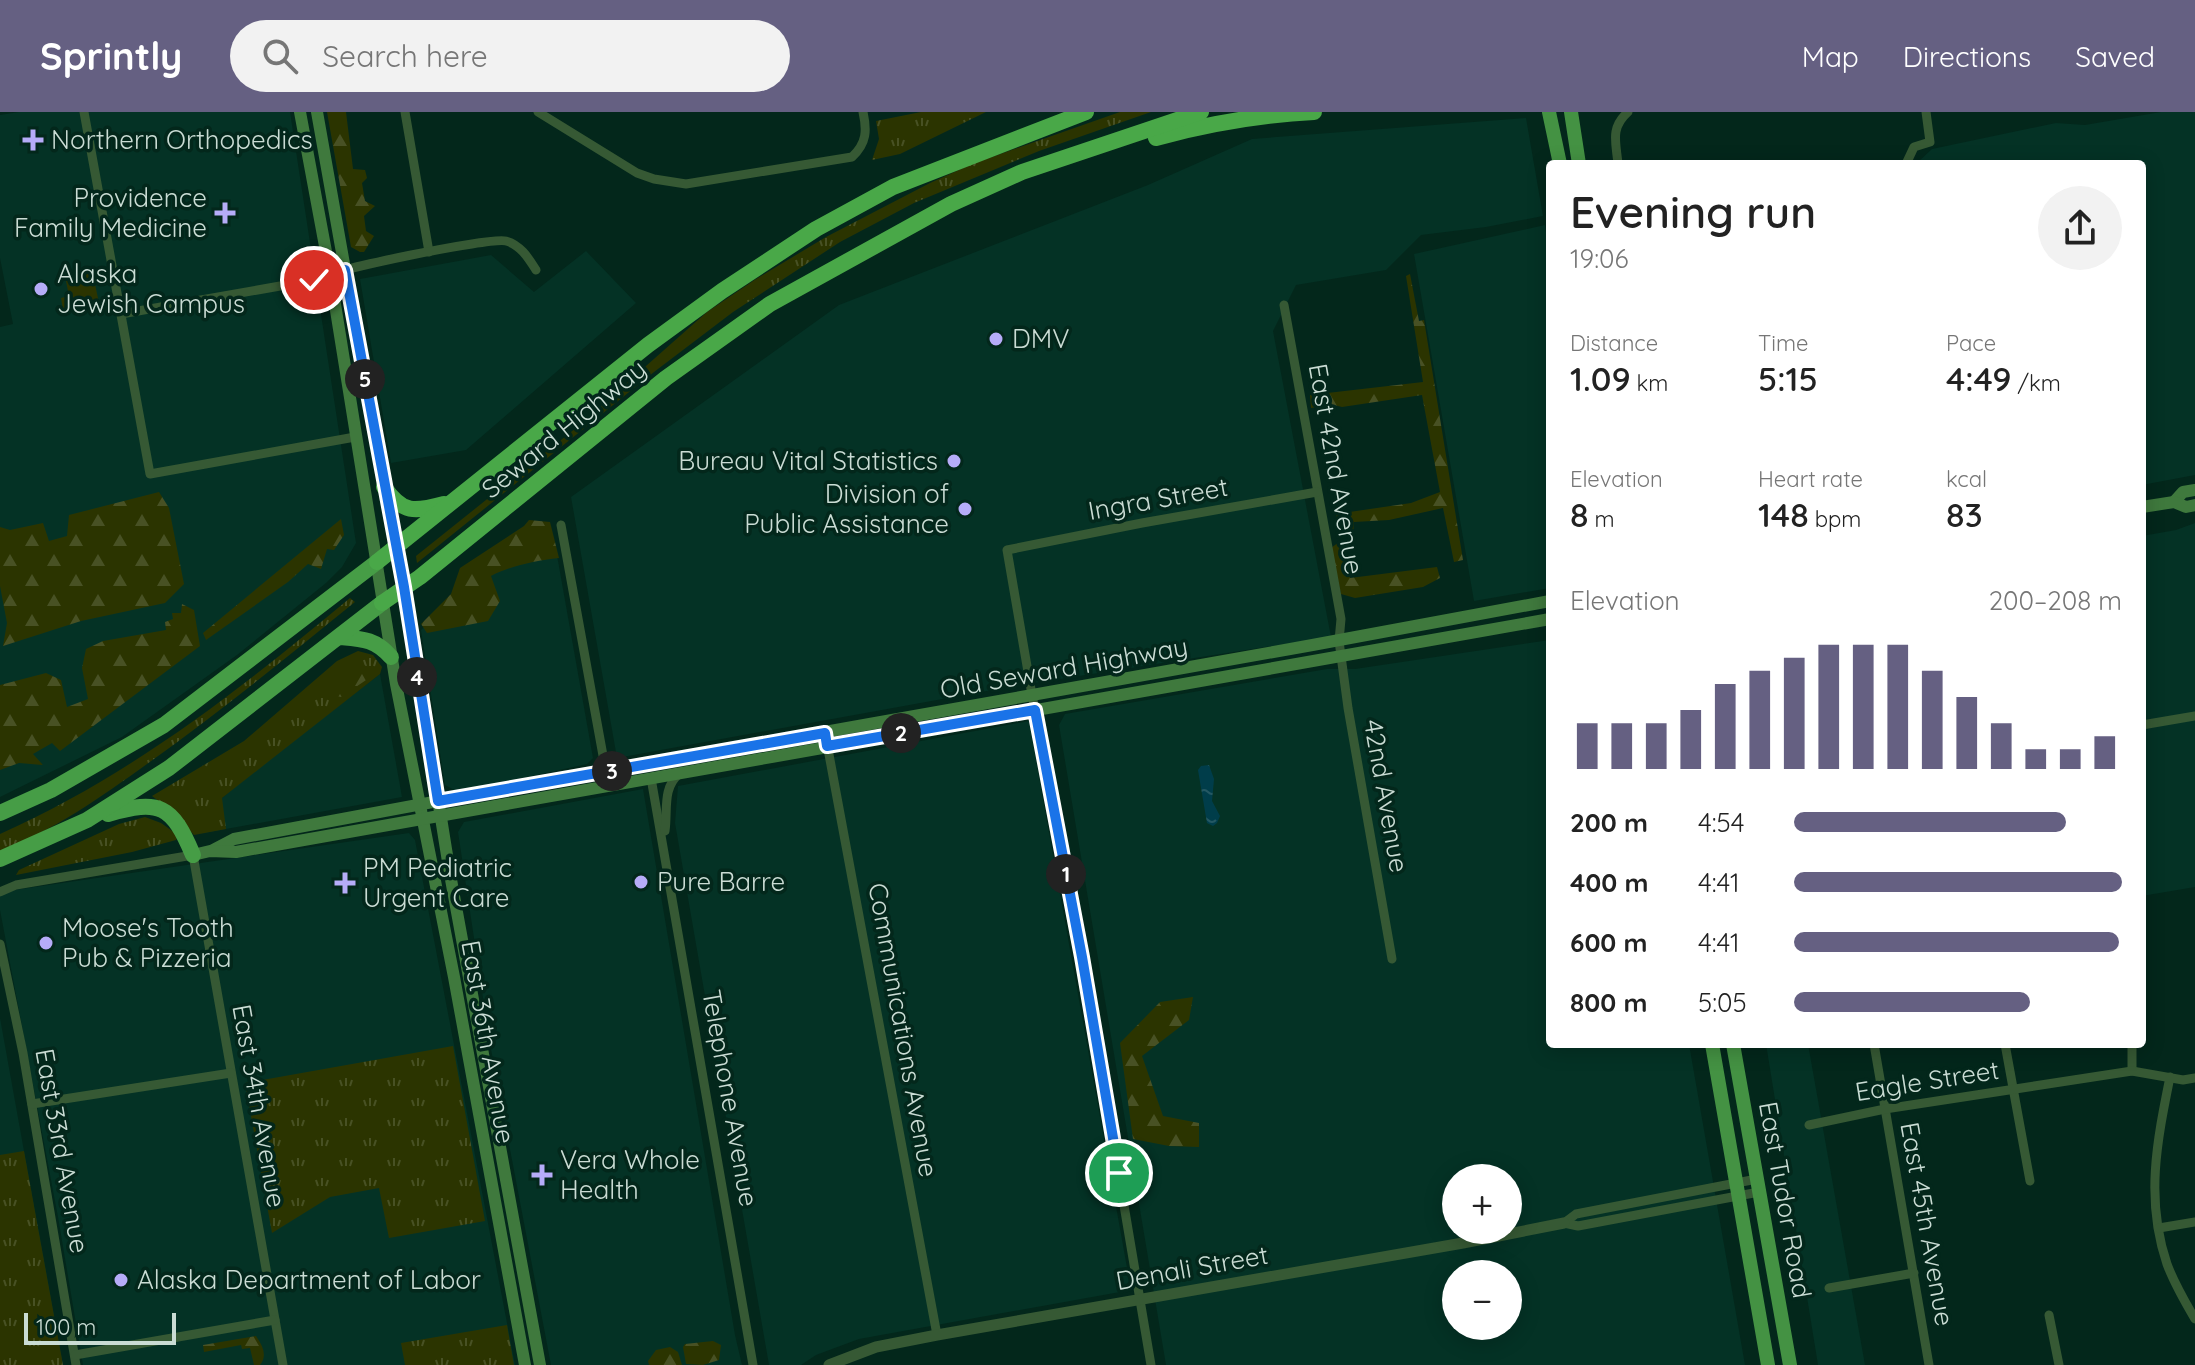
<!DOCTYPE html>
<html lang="en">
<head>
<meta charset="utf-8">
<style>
  :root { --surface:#fff; --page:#f2f2f2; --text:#222; --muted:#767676; --accent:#656082 }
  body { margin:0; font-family:Quicksand,sans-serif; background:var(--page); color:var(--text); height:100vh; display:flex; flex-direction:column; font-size:30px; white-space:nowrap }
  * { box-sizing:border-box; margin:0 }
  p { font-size:26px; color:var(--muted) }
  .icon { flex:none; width:44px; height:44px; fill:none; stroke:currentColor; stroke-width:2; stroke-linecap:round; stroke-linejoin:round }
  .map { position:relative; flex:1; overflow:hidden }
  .drawer { position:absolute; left:1546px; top:48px; width:600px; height:888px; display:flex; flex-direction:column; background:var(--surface); border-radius:8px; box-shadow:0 4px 20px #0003 }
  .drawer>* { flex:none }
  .controls { position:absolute; left:1442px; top:1052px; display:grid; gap:16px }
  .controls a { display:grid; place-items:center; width:80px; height:80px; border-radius:50%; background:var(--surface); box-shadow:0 4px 20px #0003; font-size:40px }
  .scale { position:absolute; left:24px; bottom:20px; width:152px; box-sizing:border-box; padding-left:8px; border:4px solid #cadcd4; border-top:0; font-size:22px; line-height:28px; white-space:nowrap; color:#cadcd4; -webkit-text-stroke:6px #03271b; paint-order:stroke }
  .pin { position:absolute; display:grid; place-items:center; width:68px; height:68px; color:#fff; margin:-34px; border:4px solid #fff; border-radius:50%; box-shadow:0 2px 8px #0007 }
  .km { position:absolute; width:40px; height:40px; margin:-20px; border-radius:50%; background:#222; color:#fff; font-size:22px; line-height:40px; text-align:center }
  .round { display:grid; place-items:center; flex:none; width:84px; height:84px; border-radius:42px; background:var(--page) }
  .overview { display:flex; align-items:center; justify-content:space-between; height:136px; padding:0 24px }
  h1 { font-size:44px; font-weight:600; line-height:60px }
  .metrics { display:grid; grid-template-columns:repeat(3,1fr); gap:12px; height:136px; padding:8px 24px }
  .metrics div { display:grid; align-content:center }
  .metrics b { font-size:34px; font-weight:600 }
  .metrics small { font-size:22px; font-weight:400 }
  .metrics p { font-size:22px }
  .chart { height:224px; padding:16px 24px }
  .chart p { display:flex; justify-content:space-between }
  .chart svg { width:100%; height:144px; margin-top:8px; stroke:var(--accent); stroke-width:6 }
  ul { padding:0 24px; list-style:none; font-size:26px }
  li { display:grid; grid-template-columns:128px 96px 1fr; align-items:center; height:60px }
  li i { height:20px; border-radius:10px; background:var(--accent) }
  header { display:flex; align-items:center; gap:48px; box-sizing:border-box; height:112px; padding:0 40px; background:var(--accent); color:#fff }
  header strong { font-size:38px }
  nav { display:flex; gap:44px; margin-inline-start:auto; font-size:28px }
  .search { width:560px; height:72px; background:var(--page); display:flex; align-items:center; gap:20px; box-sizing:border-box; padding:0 28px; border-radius:44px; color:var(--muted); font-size:30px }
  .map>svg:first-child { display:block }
  .built { fill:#043225; fill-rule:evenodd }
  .grass { fill:url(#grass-tufts) }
  .forest { fill:url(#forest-firs) }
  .water { fill:url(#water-ripples) }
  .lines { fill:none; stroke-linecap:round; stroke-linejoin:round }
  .minor { stroke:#365934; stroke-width:9 }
  .tertiary { stroke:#365934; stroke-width:11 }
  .secondary { stroke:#3f793d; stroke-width:12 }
  .primary { stroke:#449243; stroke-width:14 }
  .trunk { stroke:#469d46; stroke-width:16 }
  .motorway { stroke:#49a848; stroke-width:16 }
  .route-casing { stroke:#fff; stroke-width:16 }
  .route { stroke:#1a73e8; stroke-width:10 }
  .poi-dot { fill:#b6acf8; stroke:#03271b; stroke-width:3 }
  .labels { text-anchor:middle; stroke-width:7; stroke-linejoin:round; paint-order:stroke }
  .poi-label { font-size:26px; fill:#cadcd4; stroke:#03271b; text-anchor:start }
  .street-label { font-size:26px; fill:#cadcd4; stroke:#03271b }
</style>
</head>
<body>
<header>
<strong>Sprintly</strong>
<div class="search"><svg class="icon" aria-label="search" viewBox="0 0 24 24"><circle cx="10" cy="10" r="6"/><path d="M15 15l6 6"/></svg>Search here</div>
<nav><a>Map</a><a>Directions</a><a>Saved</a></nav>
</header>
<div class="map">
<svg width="2195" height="1253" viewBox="0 0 2195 1253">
  <defs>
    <pattern id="grass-tufts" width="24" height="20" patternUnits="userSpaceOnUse" patternTransform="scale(2)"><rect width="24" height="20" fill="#2b3400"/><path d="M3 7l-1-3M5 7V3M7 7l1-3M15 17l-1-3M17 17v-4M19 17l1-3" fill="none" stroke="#485124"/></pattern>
    <pattern id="forest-firs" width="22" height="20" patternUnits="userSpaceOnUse" patternTransform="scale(2)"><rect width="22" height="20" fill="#2b3400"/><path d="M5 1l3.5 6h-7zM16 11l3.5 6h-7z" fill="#485124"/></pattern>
    <pattern id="water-ripples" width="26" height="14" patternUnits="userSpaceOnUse" patternTransform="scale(2)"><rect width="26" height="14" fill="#003d4a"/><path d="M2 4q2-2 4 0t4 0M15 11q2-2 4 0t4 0" fill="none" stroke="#245863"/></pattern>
  </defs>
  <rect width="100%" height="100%" fill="#03271b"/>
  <!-- built -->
  <g class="built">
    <path d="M 19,0 L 290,0 L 356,431 L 342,455 L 326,471 L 237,543 L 122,625 L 0,685 L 0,215 L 13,212 L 0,146 L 0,3 Z"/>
    <path d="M 2161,0 L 2195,0 L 2195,363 L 2142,373 L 2142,52 L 1919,52 L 1918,50 L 1932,37 L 2056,11 L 2085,13 Z"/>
    <path d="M 1526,6 L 1543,104 L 1486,115 L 1421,123 L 1386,158 L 1296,173 L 1273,219 L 1331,525 L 1014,574 L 617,646 L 571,385 L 839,193 L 1148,73 L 1252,27 Z"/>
    <path d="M 1545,113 L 1550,149 L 1550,183 L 1547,187 L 1550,205 L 1550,476 L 1474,489 L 1414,142 Z"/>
    <path d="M 586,139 L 636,191 L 466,338 L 391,351 L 360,167 L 491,143 L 534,180 Z"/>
    <path d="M 2195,411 L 2195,775 L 2142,784 L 2142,424 L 2176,418 Z"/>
    <path d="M 555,432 L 593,646 L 587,652 L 458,680 L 445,673 L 421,518 L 483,462 Z"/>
    <path d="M 1550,528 L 1550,932 L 1689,932 L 1745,1253 L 1166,1253 L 1059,613 L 1065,602 L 1327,557 L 1355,557 ZM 1456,1066 L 1508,1066 L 1508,1118 L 1456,1118 ZM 1456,1162 L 1508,1162 L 1508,1214 L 1456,1214 Z"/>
    <path d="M 380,562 L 402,685 L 204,721 L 222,686 L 255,658 Z"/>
    <path d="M 1029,609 L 1131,1178 L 859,1227 L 816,1243 L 801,1253 L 769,1253 L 675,711 L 678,674 Z"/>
    <path d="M 643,677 L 735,1223 L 742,1253 L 551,1253 L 490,932 L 458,720 L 464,710 Z"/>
    <path d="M 409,721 L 415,728 L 515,1253 L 83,1253 L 58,1105 L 0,798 L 0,780 Z"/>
    <path d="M 0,906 L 24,1039 L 63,1253 L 0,1253 Z"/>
    <path d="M 1766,932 L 1808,932 L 1865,1253 L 1818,1253 Z"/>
  </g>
  <!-- grass -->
  <g class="grass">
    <path d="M 921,0 L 986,0 L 900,42 L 872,48 L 879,27 L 876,9 Z"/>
    <path d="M 1120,0 L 1151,0 L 1039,39 L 914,91 L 840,130 L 733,200 L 654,260 L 417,451 L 416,444 L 576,316 L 707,200 L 756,167 L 826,125 L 930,71 L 972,52 Z"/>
    <path d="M 92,158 L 99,191 L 63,198 L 61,186 L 69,184 L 65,164 Z"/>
    <path d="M 350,486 L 355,490 C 287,545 219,601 147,652 C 101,685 53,719 0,739 L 0,722 C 130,664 241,577 350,486 Z"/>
    <path d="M 358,539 L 373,543 L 382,555 L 380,562 L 222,686 L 226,717 L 194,723 L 174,701 L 152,684 L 244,629 L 337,549 Z"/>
    <path d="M 145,705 L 161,711 L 178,723 L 176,728 L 132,740 L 16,763 L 19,758 L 119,712 Z"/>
    <path d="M 453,934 L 485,1109 L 389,1126 L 379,1076 L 330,1085 L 272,1121 L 245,971 Z"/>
    <path d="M 24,1039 L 63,1253 L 0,1253 L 0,1043 Z"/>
    <path d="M 507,1213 L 514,1253 L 405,1253 L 401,1231 Z"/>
  </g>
  <!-- forest -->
  <g class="forest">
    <path d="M 327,0 L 346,0 L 353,57 L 365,58 L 367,66 L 362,71 L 365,89 L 375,94 L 364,104 L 366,119 L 374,124 L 364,140 L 360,140 L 351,135 Z"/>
    <path d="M 1410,162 L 1419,209 L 1424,208 L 1463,448 L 1454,450 L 1443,396 L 1389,408 L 1354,410 L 1353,422 L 1339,416 L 1336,402 L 1411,391 L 1440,380 L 1422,283 L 1342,295 L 1334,293 L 1311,296 L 1310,283 L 1423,270 L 1406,164 Z"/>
    <path d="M 159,380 L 169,396 L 184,472 L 165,491 L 81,509 L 3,534 L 7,511 L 0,474 L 0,415 L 10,418 L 43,411 L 49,429 L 67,424 L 69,403 Z"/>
    <path d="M 341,407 L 344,423 L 334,438 L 327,437 L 321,457 L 308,452 L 288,470 L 206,528 L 203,521 Z"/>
    <path d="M 529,408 L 550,410 L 559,446 C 535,449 513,453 491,464 L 500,489 L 488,509 L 427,521 L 421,512 L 451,482 L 460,456 L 524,414 Z"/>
    <path d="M 1339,430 L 1350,466 L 1437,455 L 1440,466 L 1423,475 L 1355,486 L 1341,482 L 1331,436 Z"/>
    <path d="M 182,492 L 194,498 L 200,534 L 60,639 L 52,631 L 33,642 L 43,653 L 19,651 L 0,658 L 0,573 L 46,561 L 61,568 L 67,595 L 88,587 L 82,556 L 86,537 L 103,529 L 166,518 L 165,510 L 173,507 L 172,501 L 181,501 Z"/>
    <path d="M 356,547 L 370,557 L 372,564 L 341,585 L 318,580 Z"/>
    <path d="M 1193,885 L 1189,908 L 1142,944 L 1163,1004 L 1199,1011 L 1199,1035 L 1169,1034 L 1133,1027 L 1120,931 L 1160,890 Z"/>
    <path d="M 256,1224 C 262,1233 268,1243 260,1253 L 254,1253 L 250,1236 L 242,1237 L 241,1233 L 204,1240 L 203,1233 Z"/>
    <path d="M 713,1229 L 721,1233 L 719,1248 L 703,1253 L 686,1252 L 683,1235 L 685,1232 Z"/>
    <path d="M 670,1235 L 678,1240 L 682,1253 L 649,1253 L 648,1249 L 656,1238 Z"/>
  </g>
  <!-- water -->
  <path class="water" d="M 1209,653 L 1214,667 L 1212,689 L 1220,704 L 1217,711 L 1213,714 L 1207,711 L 1198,658 L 1201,654 Z"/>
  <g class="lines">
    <!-- minor -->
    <g class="minor">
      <path d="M 84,0 L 150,362 L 355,325"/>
      <path d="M 405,0 L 429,140"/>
      <path d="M 538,0 L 637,61 L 654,67 L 686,72 L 852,45 C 867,31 867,18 863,0"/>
      <path d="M 1618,52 C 1616,30 1610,16 1628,0"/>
      <path d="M 1906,52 L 1914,35 L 1930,30 L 1926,0"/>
      <path d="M 1284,193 L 1341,507 L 1339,529 L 1348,596 L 1392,847"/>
      <path d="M 121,202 L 314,168 C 329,158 491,125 506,129 C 521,133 529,147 536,158"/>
      <path d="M 561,413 L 606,660"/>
      <path d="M 2142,613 L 2195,604"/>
      <path d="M 825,621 L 937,1223"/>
      <path d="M 651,666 L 753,1253"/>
      <path d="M 665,719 C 668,699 662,676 679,662"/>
      <path d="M 0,780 L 16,773 L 193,743 L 283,1253"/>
      <path d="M 0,832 L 23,941 L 76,1253"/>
      <path d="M 1874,932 L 1929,1253"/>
      <path d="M 2005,932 L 2030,1069"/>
      <path d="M 2132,932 L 2132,959"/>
      <path d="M 2170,965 C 2157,1029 2145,1088 2167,1152 C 2174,1171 2185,1190 2195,1207"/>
      <path d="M 32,992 L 231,961"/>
      <path d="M 1809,1013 L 1885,997 L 2132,959 L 2183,968 L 2195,966"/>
      <path d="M 1564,1111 L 1576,1102 L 1757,1067"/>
      <path d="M 1564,1111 L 1578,1114 L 1759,1080"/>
      <path d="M 2159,1116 L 2195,1110"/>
      <path d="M 1829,1176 L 1914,1161"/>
      <path d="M 2049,1203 L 2059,1253"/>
      <path d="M 75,1243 L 275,1208"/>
      <path d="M 1151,1253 L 1082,845 L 1032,583 L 1007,438 L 1142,411 L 1317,380"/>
    </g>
    <!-- tertiary -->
    <path class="tertiary" d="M 829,1253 L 876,1235 L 937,1223 L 1463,1131 L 1564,1111"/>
    <!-- secondary -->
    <g class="secondary">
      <path d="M 300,0 L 330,161 L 396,572 L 454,865 L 525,1253"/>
      <path d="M 317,0 L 373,315 L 404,475 L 450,762 L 540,1253"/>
      <path d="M 2174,390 L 2183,380 L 2195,378"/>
      <path d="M 2142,395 L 2174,390 L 2186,395 L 2195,393"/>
      <path d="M 213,738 L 234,727 C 672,644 1112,572 1550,489"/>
      <path d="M 193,743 L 210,739 L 236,740 L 1550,507"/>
    </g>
    <!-- primary -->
    <g class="primary">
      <path d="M 1549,0 L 1560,52"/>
      <path d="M 1571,0 L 1579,52"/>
      <path d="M 1712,932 L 1768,1253"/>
      <path d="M 1733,932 L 1790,1253"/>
    </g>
    <!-- trunk -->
    <g class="trunk">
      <path d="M 339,525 C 363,527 375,527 391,545"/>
      <path d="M 0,701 L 51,678 L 164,613 L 377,450"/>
      <path d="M 108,702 C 160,687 172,693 193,743"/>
      <path d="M 0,747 L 87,708 L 169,656 L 382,491"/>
    </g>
    <!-- motorway -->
    <g class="motorway">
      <path d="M 1156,26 C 1207,12 1260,3 1314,0"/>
      <path d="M 384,375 C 403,402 414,400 444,392"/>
      <path d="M 377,450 L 648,233 L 722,179 L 816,117 L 893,75 L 1086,0"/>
      <path d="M 382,491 L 420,465 L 666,266 L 770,192 L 951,92 L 1022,60 L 1201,0"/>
    </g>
  </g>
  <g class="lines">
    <defs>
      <path id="route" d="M 314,168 L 330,161 L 345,158 L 404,475 L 438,689 L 825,621 L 827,634 L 1035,598 L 1082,845 L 1119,1061"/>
    </defs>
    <!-- route casing -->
    <use href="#route" class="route-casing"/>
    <!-- route -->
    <use href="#route" class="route"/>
  </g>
  <!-- markers -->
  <g class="poi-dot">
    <path d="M29 16h8v8h8v8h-8v8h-8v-8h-8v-8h8z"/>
    <path d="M221 89h8v8h8v8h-8v8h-8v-8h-8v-8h8z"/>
    <circle cx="41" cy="177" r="8"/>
    <circle cx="996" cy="227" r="8"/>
    <circle cx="954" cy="349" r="8"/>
    <circle cx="965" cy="397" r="8"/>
    <circle cx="641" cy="770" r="8"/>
    <path d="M341 759h8v8h8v8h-8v8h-8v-8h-8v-8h8z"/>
    <circle cx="46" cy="831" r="8"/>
    <path d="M538 1051h8v8h8v8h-8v8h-8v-8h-8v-8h8z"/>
    <circle cx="121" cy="1168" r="8"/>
  </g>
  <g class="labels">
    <!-- poi labels -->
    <g class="poi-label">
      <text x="51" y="37">Northern Orthopedics</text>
      <text x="207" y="95" text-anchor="end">Providence<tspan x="207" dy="30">Family Medicine</tspan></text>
      <text x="57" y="171">Alaska<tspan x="57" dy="30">Jewish Campus</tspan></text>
      <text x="1012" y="236">DMV</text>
      <text x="938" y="358" text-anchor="end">Bureau Vital Statistics</text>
      <text x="949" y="391" text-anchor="end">Division of<tspan x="949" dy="30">Public Assistance</tspan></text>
      <text x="363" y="765">PM Pediatric<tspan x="363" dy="30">Urgent Care</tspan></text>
      <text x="657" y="779">Pure Barre</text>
      <text x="62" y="825">Moose's Tooth<tspan x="62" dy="30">Pub &amp; Pizzeria</tspan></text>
      <text x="560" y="1057">Vera Whole<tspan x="560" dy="30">Health</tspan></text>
      <text x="137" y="1177">Alaska Department of Labor</text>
    </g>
    <!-- street labels -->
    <g class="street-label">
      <text transform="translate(564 317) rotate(-39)" y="9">Seward Highway</text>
      <text transform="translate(1336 357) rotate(80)" y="9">East 42nd Avenue</text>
      <text transform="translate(1158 387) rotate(-10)" y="9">Ingra Street</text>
      <text transform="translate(1064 556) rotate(-10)" y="9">Old Seward Highway</text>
      <text transform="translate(1386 684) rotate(80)" y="9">42nd Avenue</text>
      <text transform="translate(903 918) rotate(80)" y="9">Communications Avenue</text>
      <text transform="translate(488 930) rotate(80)" y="9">East 36th Avenue</text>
      <text transform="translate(1927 969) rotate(-9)" y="9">Eagle Street</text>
      <text transform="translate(730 986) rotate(80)" y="9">Telephone Avenue</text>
      <text transform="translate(259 994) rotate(80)" y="9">East 34th Avenue</text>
      <text transform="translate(62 1039) rotate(80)" y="9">East 33rd Avenue</text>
      <text transform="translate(1785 1088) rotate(80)" y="9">East Tudor Road</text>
      <text transform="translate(1927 1112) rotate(80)" y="9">East 45th Avenue</text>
      <text transform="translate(1192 1156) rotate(-10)" y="9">Denali Street</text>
    </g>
  </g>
</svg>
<div class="controls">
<a>+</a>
<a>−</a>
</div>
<div class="scale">100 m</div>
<div class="pin" style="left:1119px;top:1061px;background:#1e9e55"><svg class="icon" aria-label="arrive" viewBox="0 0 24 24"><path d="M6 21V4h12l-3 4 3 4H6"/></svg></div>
<div class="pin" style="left:314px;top:168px;background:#d93025"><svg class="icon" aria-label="check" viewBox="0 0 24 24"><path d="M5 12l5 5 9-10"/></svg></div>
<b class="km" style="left:1066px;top:762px">1</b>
<b class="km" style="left:901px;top:621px">2</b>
<b class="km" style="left:612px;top:659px">3</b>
<b class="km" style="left:417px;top:565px">4</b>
<b class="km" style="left:365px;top:267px">5</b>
<section class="drawer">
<div class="overview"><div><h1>Evening run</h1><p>19:06</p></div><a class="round"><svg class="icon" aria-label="share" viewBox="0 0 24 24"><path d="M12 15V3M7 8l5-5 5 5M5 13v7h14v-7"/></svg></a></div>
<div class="metrics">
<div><p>Distance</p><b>1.09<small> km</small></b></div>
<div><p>Time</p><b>5:15</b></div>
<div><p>Pace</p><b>4:49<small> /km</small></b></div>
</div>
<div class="metrics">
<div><p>Elevation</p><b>8<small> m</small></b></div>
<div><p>Heart rate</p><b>148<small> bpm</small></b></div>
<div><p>kcal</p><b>83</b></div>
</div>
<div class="chart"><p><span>Elevation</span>200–208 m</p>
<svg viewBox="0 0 160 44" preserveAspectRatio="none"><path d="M5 44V30M15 44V30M25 44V30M35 44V26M45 44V18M55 44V14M65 44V10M75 44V6M85 44V6M95 44V6M105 44V14M115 44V22M125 44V30M135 44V38M145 44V38M155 44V34"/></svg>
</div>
<ul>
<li><b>200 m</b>4:54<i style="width:83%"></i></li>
<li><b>400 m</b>4:41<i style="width:100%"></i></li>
<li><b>600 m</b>4:41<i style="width:99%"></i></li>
<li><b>800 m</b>5:05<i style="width:72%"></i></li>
</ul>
</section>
</div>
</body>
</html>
